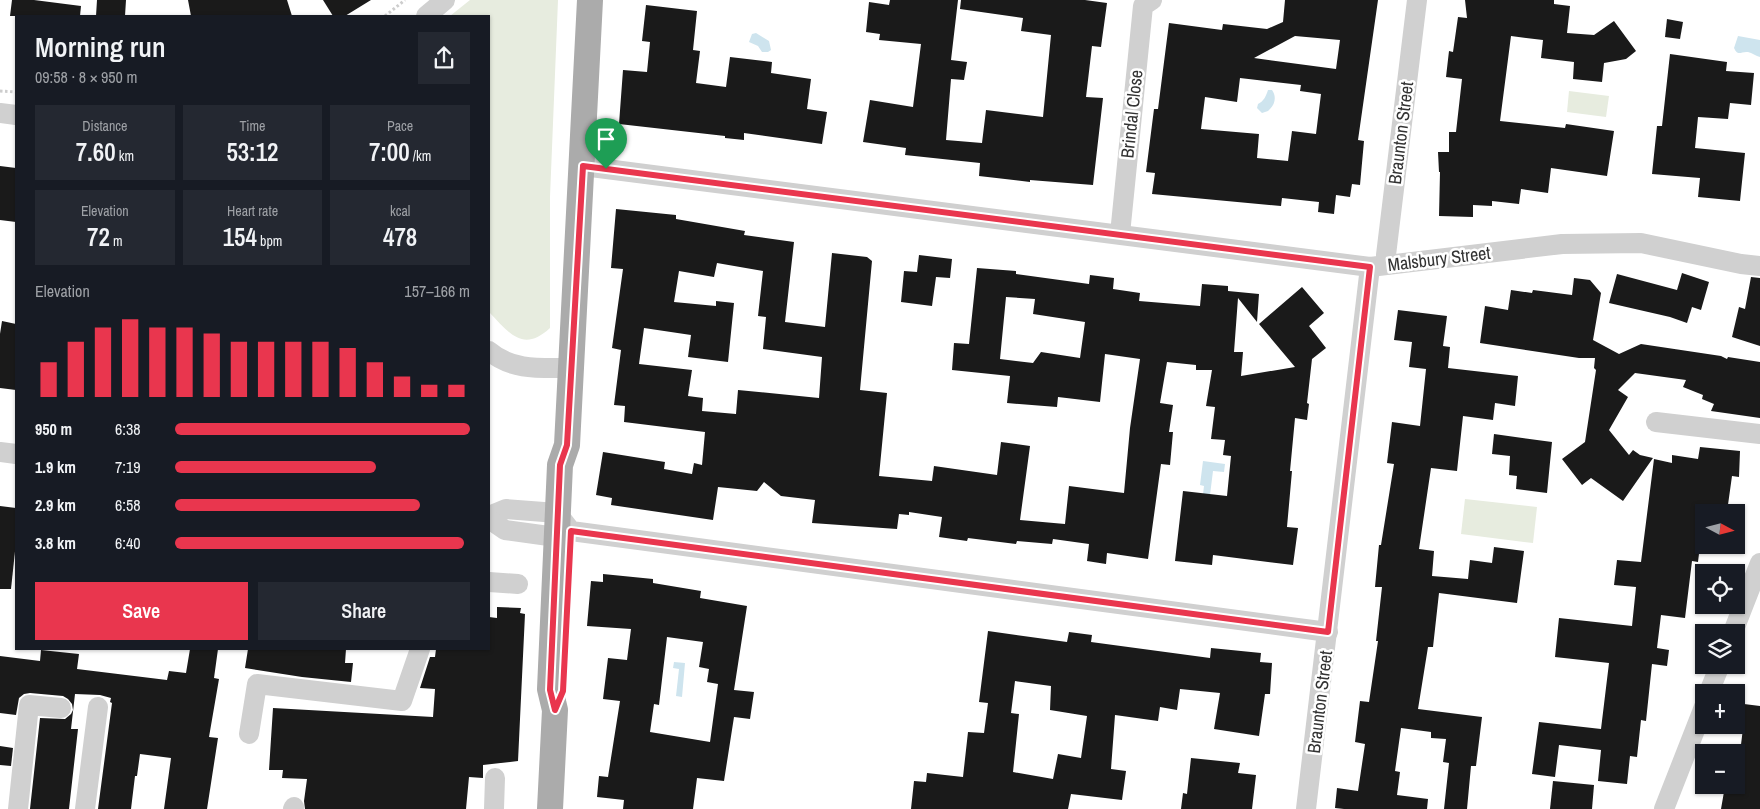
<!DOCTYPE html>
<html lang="en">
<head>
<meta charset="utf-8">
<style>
  :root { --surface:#171b24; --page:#242831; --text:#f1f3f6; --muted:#9ea1a6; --accent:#e9364e }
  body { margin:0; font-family:"Archivo Narrow",sans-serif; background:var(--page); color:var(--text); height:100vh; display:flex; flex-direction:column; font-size:19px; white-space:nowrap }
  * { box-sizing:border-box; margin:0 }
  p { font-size:16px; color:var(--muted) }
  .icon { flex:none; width:28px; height:28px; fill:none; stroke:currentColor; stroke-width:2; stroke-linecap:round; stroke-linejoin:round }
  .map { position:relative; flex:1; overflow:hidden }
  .sheet { position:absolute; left:15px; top:15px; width:475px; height:635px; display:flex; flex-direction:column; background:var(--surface); border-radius:0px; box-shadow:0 1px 4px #0004 }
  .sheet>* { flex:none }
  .needle { width:32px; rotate:97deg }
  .tools { position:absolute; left:1695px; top:504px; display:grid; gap:10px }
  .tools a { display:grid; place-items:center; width:50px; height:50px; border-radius:0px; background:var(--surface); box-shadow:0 1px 4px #0004; font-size:25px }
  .pin { position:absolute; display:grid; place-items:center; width:42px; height:42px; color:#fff; margin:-51px -21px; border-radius:50% 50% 50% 0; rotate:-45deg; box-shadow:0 0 5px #0007 }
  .pin .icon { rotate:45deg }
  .round { display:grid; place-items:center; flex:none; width:52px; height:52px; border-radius:0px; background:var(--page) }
  .head { display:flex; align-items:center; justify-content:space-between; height:85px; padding:0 20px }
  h1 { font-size:28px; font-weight:600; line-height:38px }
  .stats { display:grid; grid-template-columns:repeat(3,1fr); gap:8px; height:85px; padding:5px 20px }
  .stats div { display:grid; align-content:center; border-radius:0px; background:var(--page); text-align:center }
  .stats b { font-size:25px; font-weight:600 }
  .stats small { font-size:14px; font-weight:400 }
  .stats p { font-size:14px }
  .chart { height:140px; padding:10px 20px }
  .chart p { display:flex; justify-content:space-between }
  .chart svg { width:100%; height:90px; margin-top:5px; stroke:var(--accent); stroke-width:6 }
  .button { display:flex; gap:10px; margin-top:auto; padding:10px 20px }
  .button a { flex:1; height:58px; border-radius:0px; background:var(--accent); color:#fff; font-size:20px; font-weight:600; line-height:58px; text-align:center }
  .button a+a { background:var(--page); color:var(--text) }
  ul { padding:0 20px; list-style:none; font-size:16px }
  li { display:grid; grid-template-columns:80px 60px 1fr; align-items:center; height:38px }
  li i { height:12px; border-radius:6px; background:var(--accent) }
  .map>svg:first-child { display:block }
  .green { fill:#e7ecdf }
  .water { fill:#cee4ee }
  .building { fill:#1a1a1a; fill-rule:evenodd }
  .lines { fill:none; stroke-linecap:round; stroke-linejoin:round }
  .path { stroke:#cdcdcd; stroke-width:3; stroke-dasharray:2.5 2.5; stroke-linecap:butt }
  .minor { stroke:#d0d0d0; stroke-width:20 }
  .major { stroke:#ababab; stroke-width:26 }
  .route-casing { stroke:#fff; stroke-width:10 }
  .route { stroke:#e9364e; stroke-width:6 }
  .labels { text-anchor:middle; stroke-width:5; stroke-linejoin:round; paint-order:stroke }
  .street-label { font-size:18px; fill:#333; stroke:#fff }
</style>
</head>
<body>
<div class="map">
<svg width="1760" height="809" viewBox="0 0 1760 809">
  <rect width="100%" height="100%" fill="#fff"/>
  <!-- green -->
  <g class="green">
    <path d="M 470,0 L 558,0 L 550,197 L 550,328 C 523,353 509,333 489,312 L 489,16 L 450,16 Z"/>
    <path d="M 1569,91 L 1609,96 L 1606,117 L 1567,112 Z"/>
    <path d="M 1465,499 L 1537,507 L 1533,543 L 1461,534 Z"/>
  </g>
  <!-- water -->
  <g class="water">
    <path d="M 756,33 L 769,41 L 771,50 L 768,52 L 762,52 L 758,46 L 749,42 L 752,34 Z"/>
    <path d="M 1738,36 L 1760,40 L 1760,57 C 1756,56 1752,53 1748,52 C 1741,51 1738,57 1734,48 Z"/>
    <path d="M 1268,90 L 1272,90 C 1277,97 1275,105 1268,111 L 1262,113 L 1257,108 L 1258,104 C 1264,101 1266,96 1268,90 Z"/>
    <path d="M 1203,461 L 1225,464 L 1224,472 L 1213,471 L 1207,519 L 1200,519 L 1204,486 L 1200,485 Z"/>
    <path d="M 674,662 L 685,663 L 682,697 L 676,696 L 679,669 L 673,668 Z"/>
  </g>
  <!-- building -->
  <g class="building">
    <path d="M 12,0 L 34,0 L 81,6 L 80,16 L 10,16 Z"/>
    <path d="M 97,0 L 126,0 L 125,16 L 96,16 Z"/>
    <path d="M 188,0 L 287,0 L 292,16 L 191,16 Z"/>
    <path d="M 323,0 L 371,0 L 345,16 L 333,16 Z"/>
    <path d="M 890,0 L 958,0 L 951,60 L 967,62 L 964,80 L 951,79 L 946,140 L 982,143 L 986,110 L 1043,117 L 1051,35 L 1021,31 L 1023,18 L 960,9 L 961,0 L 1085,0 L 1107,3 L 1101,47 L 1092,46 L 1086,97 L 1103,98 L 1093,185 L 1030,180 L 1030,182 L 979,176 L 980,163 L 905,155 L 906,148 L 863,142 L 870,100 L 913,107 L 921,44 L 879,40 L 880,34 L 866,32 L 869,2 L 889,5 Z"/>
    <path d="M 1285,0 L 1378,0 L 1358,140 L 1364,141 L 1360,185 L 1352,184 L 1350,197 L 1336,195 L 1334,214 L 1318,212 L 1319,202 L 1282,198 L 1281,206 L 1152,194 L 1155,173 L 1146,172 L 1154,109 L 1158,109 L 1169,23 L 1222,30 L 1223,24 L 1267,29 L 1283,22 ZM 1295,36 L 1340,40 L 1336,69 L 1254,58 ZM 1240,78 L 1301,85 L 1300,91 L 1321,94 L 1316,134 L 1292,131 L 1288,161 L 1257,158 L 1259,134 L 1201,129 L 1205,97 L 1237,102 Z"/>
    <path d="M 1465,0 L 1554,0 L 1554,4 L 1570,6 L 1567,33 L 1594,35 L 1614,21 L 1636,51 L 1626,59 L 1604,63 L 1602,82 L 1573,79 L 1574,62 L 1541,58 L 1543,40 L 1511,36 L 1500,121 L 1565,128 L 1566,124 L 1614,131 L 1607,176 L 1551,168 L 1548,193 L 1521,189 L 1519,204 L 1492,201 L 1492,206 L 1473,205 L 1473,217 L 1439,216 L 1440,172 L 1439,172 L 1438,152 L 1449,152 L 1449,132 L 1456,132 L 1462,79 L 1446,77 L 1449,51 L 1453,52 L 1458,17 L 1467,18 Z"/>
    <path d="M 646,5 L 697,11 L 693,50 L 700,51 L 696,83 L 726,87 L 730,57 L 772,62 L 771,73 L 811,79 L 807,109 L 827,112 L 822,144 L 744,133 L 744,140 L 725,138 L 725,136 L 619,124 L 623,70 L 647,72 L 650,42 L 642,41 Z"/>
    <path d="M 1667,19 L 1683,22 L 1680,39 L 1665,37 Z"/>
    <path d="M 1670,54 L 1727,62 L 1726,71 L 1754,73 L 1751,105 L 1730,103 L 1728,119 L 1698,117 L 1695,148 L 1745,153 L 1740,201 L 1698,197 L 1700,178 L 1652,174 L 1657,126 L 1662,126 Z"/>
    <path d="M 0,166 L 16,168 L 16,222 L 0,220 Z"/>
    <path d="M 616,209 L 676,215 L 676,219 L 745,231 L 744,235 L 794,242 L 785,322 L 825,327 L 832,253 L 867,257 L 872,261 L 860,390 L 887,393 L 879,476 L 932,481 L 934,466 L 997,475 L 1001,442 L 1030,446 L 1020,520 L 1065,524 L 1069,486 L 1124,493 L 1130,428 L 1140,359 L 1105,354 L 1100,402 L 1058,397 L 1057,407 L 1007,403 L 1010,376 L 952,370 L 954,343 L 969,344 L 977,268 L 1016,271 L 1016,274 L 1089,284 L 1090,275 L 1114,278 L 1113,289 L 1140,293 L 1139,301 L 1200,306 L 1202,284 L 1228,286 L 1228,291 L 1259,294 L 1257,322 L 1238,298 L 1234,352 L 1243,352 L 1241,376 L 1295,367 L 1259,324 L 1302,287 L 1324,313 L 1309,326 L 1326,348 L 1312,359 L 1307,403 L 1309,404 L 1307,420 L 1295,418 L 1290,471 L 1292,471 L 1287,527 L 1298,528 L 1293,565 L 1213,555 L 1212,565 L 1175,561 L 1183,491 L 1227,496 L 1231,456 L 1223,455 L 1225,440 L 1211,439 L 1215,407 L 1206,406 L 1212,370 L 1196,370 L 1196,365 L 1167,362 L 1160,403 L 1173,405 L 1169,432 L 1173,432 L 1170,465 L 1161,464 L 1148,559 L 1107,553 L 1106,564 L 1087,561 L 1089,544 L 1053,539 L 1052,544 L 1017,541 L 1016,544 L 968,538 L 967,541 L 939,537 L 942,517 L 909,512 L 909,515 L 899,514 L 897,529 L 812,523 L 815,500 L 781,496 L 764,482 L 757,491 L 718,487 L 713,520 L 611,505 L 612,498 L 596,495 L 603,452 L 665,462 L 664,469 L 692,474 L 694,463 L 702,465 L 705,432 L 624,422 L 625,406 L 614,405 L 621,350 L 612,348 L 623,269 L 611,268 ZM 717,263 L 763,271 L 758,316 L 766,317 L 763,349 L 822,357 L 819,398 L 738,390 L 736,414 L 702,411 L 703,398 L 688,396 L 692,370 L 639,364 L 644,328 L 691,335 L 688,357 L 728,362 L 734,303 L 716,301 L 716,306 L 674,302 L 679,271 L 714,277 ZM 1006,297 L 1035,299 L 1033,314 L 1085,322 L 1080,358 L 1041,352 L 1033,363 L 1000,359 Z"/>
    <path d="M 919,255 L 952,259 L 950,278 L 936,277 L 932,306 L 901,302 L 904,271 L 917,272 Z"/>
    <path d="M 1682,273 L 1709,282 L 1701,310 L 1692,307 L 1687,323 L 1670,317 L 1609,303 L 1617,274 L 1677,290 Z"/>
    <path d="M 1751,277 L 1760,278 L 1760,346 L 1732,337 L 1739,307 L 1745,309 Z"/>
    <path d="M 1574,278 L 1590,280 L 1601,293 L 1593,340 L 1619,354 L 1641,344 L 1721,356 L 1727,359 L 1728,357 L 1760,362 L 1760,418 L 1711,411 L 1714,404 L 1702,399 L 1703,395 L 1683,387 L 1686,380 L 1635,373 L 1618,390 L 1628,397 L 1609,430 L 1629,455 L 1633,450 L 1640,455 L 1653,458 L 1623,501 L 1591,478 L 1582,485 L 1562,459 L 1585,442 L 1596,370 L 1594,368 L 1595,358 L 1579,358 L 1480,343 L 1485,306 L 1508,310 L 1511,290 L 1532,293 L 1533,290 L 1572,295 Z"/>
    <path d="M 1398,310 L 1447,316 L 1443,346 L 1450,347 L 1448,368 L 1518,376 L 1515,406 L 1495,403 L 1493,420 L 1463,416 L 1457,471 L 1431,468 L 1419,549 L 1434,551 L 1432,576 L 1468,579 L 1470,560 L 1492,563 L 1494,547 L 1524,551 L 1517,603 L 1439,593 L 1433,647 L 1428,647 L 1418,709 L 1482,717 L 1476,766 L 1471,766 L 1467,809 L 1444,809 L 1449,763 L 1443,762 L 1446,739 L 1431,738 L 1431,732 L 1401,728 L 1395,771 L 1400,772 L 1397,795 L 1428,799 L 1427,809 L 1344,809 L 1335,808 L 1337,788 L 1358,791 L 1365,744 L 1355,742 L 1360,701 L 1369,702 L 1378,641 L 1376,641 L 1382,587 L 1375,587 L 1379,545 L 1381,545 L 1394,464 L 1387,463 L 1392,422 L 1420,426 L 1426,369 L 1409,367 L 1412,342 L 1394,340 Z"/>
    <path d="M 2,321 L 16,324 L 16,390 L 0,388 L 0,334 Z"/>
    <path d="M 1494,434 L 1552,442 L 1547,493 L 1516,489 L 1517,476 L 1509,475 L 1510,456 L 1492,454 Z"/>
    <path d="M 1700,447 L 1740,451 L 1739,477 L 1732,476 L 1727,512 L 1704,512 L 1698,562 L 1692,561 L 1685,618 L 1661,615 L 1657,648 L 1669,650 L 1667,666 L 1652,664 L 1646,721 L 1641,720 L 1637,757 L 1630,756 L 1627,784 L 1598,781 L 1601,750 L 1559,745 L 1555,777 L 1532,774 L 1539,722 L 1601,729 L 1609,663 L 1555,657 L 1559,618 L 1632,626 L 1636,587 L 1614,585 L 1617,560 L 1641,562 L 1654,459 L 1672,463 L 1672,455 L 1698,459 Z"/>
    <path d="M 0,506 L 16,508 L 16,542 L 11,589 L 0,589 Z"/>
    <path d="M 603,574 L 653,579 L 653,583 L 701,591 L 700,598 L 747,606 L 734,690 L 754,692 L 750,719 L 734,717 L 724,781 L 697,778 L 693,809 L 623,809 L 624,800 L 597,797 L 599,776 L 608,777 L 620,701 L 603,699 L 608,658 L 627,660 L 631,629 L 587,626 L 591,581 L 603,582 ZM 667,637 L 703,642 L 699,667 L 709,669 L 707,682 L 718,684 L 710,742 L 650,732 L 654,704 L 659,705 Z"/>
    <path d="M 497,607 L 521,608 L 520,613 L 525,614 L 518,761 L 483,765 L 483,778 L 469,777 L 466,809 L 305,809 L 304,801 L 307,779 L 282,778 L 283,770 L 269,770 L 273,708 L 433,717 L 435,689 L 420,688 L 430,657 L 435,657 L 436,649 L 489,649 L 489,617 L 497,618 Z"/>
    <path d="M 988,631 L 1067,642 L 1069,632 L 1092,635 L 1091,642 L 1210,658 L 1211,648 L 1261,653 L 1260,662 L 1272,663 L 1270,694 L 1265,694 L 1259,736 L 1214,729 L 1220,693 L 1180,689 L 1177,710 L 1160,707 L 1158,721 L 1115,715 L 1111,769 L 1126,771 L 1122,800 L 1071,794 L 1068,809 L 911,809 L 914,781 L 926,782 L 927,773 L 963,777 L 968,732 L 984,733 L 988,703 L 979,702 ZM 1015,681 L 1051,686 L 1050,710 L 1087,716 L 1081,758 L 1058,754 L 1053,779 L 1013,772 L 1019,714 L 1011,713 Z"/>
    <path d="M 190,649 L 218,649 L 214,678 L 219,679 L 209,737 L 218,738 L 207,809 L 164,809 L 171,758 L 140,754 L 137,776 L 135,776 L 131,809 L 98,809 L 112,703 L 110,702 L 111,698 L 100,695 L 75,694 L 71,729 L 78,729 L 69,809 L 30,809 L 40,718 L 65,719 L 71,714 L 73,710 L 72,704 L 68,699 L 63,696 L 30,693 L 24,694 L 19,698 L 16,715 L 0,713 L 0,656 L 40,661 L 41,650 L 79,654 L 77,669 L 167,680 L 169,671 L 186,673 Z"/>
    <path d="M 248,649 L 346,649 L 345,663 L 353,663 L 351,682 L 302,677 L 245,668 Z"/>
    <path d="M 1736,703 L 1760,706 L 1760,809 L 1721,809 L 1725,786 L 1736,787 L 1736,760 L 1739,761 L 1744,720 L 1736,719 Z"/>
    <path d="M 0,746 L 13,748 L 11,766 L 0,765 Z"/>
    <path d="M 1191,758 L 1240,763 L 1238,773 L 1256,775 L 1252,809 L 1181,809 L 1183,793 L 1187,794 Z"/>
    <path d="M 1553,781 L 1594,785 L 1592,809 L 1550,809 Z"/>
  </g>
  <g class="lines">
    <!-- path -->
    <g class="path">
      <path d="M 385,16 L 405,0"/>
      <path d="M 0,91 L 16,92"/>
    </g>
    <!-- minor -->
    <g class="minor">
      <path d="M 426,16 L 445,0"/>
      <path d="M 0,113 L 16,115"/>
      <path d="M 583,166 L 1370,267 L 1562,244 L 1641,243 L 1741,264 L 1760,266"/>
      <path d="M 1120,234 L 1143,6 L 1152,0"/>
      <path d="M 1387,265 L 1386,255 L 1417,0"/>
      <path d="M 489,351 C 512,371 542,368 571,368"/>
      <path d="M 1656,422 L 1760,434"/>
      <path d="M 0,452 L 16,454"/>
      <path d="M 489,516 L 506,509 L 557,513 L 571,531 L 1328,632"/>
      <path d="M 489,519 L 505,530 L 556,537 L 569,531"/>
      <path d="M 489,582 L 518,584"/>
      <path d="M 1733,632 L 1760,563"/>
      <path d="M 1709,692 L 1720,665"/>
      <path d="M 249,734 L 257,684 L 402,701 L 420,649"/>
      <path d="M 18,809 L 29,705 L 61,708"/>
      <path d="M 85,809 L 98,707"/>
      <path d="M 293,809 L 294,807"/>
      <path d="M 494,809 L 495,778"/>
      <path d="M 1306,809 L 1370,267"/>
      <path d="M 1664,809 L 1704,707"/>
    </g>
    <!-- major -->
    <path class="major" d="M 550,809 L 555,710 L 550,689 L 560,465 L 567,445 L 590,0"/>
  </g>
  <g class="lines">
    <defs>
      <path id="route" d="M 583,166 L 1370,267 L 1328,632 L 571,531 L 563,691 L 555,710 L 550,690 L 560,465 L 567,445 Z"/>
    </defs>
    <!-- route casing -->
    <use href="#route" class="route-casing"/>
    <!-- route -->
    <use href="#route" class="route"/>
  </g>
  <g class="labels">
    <!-- street labels -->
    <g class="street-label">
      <text transform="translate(1132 114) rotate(-84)" y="6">Brindal Close</text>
      <text transform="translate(1401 133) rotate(-83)" y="6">Braunton Street</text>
      <text transform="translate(1439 259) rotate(-7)" y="6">Malsbury Street</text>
      <text transform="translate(1320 702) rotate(-83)" y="6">Braunton Street</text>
    </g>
  </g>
</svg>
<div class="tools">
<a><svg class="needle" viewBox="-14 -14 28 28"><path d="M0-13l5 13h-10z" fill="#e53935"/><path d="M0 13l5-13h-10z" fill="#9ea1a6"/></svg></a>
<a><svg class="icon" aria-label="locate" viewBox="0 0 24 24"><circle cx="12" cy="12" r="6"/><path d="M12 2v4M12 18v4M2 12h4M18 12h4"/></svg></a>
<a><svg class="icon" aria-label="layers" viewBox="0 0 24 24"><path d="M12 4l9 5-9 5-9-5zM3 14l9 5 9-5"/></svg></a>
<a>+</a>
<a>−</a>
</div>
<div class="pin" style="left:606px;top:169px;background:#1e9e55"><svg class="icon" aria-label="arrive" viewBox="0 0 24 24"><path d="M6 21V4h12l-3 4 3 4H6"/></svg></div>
<section class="sheet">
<div class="head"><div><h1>Morning run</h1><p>09:58 · 8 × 950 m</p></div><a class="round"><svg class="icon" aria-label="share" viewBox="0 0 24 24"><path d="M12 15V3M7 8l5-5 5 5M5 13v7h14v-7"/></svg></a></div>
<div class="stats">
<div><p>Distance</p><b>7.60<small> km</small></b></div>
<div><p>Time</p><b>53:12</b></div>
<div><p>Pace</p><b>7:00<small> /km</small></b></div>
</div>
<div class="stats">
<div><p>Elevation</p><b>72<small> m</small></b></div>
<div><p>Heart rate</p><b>154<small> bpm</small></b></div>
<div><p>kcal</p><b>478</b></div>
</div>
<div class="chart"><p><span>Elevation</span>157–166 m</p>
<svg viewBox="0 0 160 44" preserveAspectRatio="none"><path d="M5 44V27M15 44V17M25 44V10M35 44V6M45 44V10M55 44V10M65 44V13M75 44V17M85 44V17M95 44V17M105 44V17M115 44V20M125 44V27M135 44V34M145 44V38M155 44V38"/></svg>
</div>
<ul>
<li><b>950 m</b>6:38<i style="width:100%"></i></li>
<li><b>1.9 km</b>7:19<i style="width:68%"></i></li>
<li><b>2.9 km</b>6:58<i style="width:83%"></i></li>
<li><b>3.8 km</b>6:40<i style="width:98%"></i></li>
</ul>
<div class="button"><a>Save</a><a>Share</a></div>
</section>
</div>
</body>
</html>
